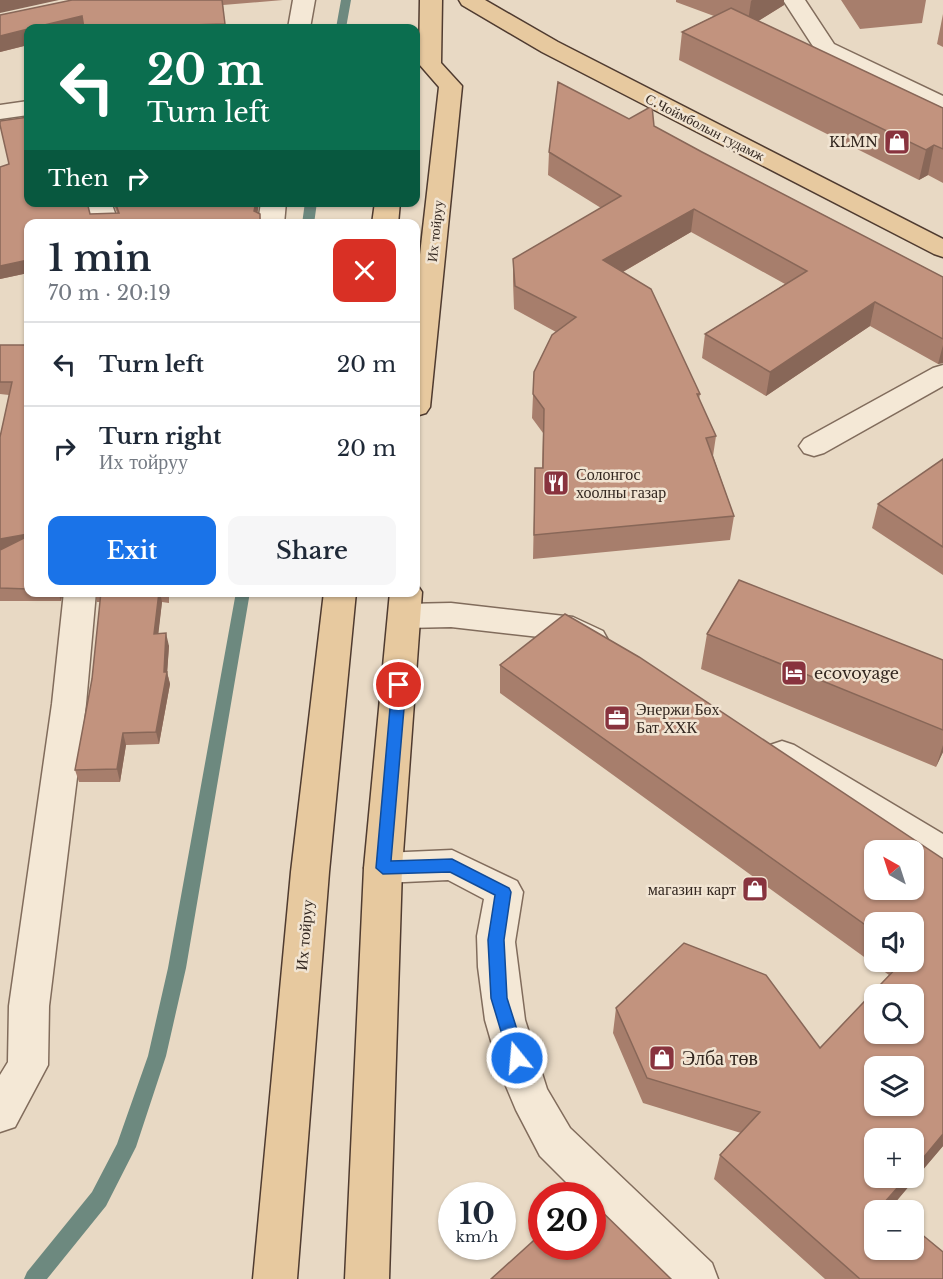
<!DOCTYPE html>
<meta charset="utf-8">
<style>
:root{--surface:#fff;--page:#f6f6f7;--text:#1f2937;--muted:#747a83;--line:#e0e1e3;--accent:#1a73e8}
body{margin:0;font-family:"Libre Baskerville",serif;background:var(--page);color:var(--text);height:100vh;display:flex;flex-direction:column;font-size:22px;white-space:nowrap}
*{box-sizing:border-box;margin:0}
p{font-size:20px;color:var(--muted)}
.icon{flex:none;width:33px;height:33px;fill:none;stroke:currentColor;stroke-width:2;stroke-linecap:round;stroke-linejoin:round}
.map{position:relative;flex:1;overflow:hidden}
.side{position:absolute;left:24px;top:219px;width:396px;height:378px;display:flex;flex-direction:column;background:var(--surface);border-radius:12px;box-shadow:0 2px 4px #0004}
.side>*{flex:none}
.banner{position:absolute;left:24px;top:24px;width:396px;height:183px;border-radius:12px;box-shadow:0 2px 4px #0004;background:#0b6e4f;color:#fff;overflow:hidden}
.needle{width:39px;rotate:321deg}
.fabs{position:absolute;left:864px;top:840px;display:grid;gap:12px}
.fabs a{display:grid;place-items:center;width:60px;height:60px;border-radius:12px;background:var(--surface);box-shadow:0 2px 4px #0004;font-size:30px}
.speed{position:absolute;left:438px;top:1182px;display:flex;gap:12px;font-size:30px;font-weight:700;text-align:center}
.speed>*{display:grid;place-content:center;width:78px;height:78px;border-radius:50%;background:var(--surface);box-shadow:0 2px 4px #0004;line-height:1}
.speed small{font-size:15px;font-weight:400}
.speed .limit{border:9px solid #d22;background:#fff;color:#111}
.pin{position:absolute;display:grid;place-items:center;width:51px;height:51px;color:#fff;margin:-26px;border:3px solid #fff;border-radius:50%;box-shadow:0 2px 6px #0007}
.me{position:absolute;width:66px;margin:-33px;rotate:343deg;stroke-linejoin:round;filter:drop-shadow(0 0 4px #0008)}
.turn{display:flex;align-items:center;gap:21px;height:126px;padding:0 24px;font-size:27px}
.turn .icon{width:78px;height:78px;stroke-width:2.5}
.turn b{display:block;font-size:42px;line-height:51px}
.then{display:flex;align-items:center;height:57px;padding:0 24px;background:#0003;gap:12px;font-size:22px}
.round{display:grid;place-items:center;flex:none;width:63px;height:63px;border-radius:12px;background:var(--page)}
.overview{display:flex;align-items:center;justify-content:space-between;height:102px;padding:0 24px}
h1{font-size:36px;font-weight:600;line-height:45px}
.cta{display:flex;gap:12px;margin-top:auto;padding:12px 24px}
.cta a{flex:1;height:69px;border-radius:12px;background:var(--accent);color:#fff;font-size:24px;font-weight:600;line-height:69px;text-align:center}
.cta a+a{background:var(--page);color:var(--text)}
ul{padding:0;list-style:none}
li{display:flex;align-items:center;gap:18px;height:84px;padding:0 24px;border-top:2px solid var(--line)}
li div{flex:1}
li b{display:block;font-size:22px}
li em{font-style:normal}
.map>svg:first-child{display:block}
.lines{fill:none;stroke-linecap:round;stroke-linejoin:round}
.stream{fill:#6d897f;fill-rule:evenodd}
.minor-casing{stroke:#816c5c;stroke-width:3}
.major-casing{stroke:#4f3b30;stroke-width:3}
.minor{fill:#f4e8d6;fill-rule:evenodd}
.major{fill:#e7c99f;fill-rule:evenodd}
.wall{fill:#a77e6c;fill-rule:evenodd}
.shaded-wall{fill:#886758}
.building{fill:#c2937e;stroke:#886758;stroke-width:1.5;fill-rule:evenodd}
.route{fill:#1a73e8;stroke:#114b97;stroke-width:1.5}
.labels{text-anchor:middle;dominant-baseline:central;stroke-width:5;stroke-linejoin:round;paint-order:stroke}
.far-street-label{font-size:14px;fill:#32261f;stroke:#f1e4d2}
.far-poi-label{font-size:14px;fill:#32261f;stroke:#f1e4d2;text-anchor:end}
.poi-label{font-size:16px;fill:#32261f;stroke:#f1e4d2;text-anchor:start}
.street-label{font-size:16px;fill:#32261f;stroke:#f1e4d2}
.near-poi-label{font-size:20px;fill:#32261f;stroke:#f1e4d2;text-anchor:start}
</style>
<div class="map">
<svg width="943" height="1279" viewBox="0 0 943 1279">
<rect width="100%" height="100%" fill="#e8d9c4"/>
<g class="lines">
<path class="stream" d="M 341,0 L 351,0 L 346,28 L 336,28 Z
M 305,202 L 317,202 L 314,224 L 302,224 Z
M 236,592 L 250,592 L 186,968 L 166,1056 L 136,1147 L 106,1206 L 47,1279 L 24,1279 L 27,1272 L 92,1192 L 117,1144 L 148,1056 L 168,968 Z"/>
<defs>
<path id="minor" d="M 293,0 L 315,0 L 310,28 L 288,28 Z
M 783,0 L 805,0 L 834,44 L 943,96 L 943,112 L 818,54 Z
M 28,101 L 28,115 L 0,119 L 0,105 Z
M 86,202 L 111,202 L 119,224 L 94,224 Z
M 261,202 L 286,202 L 284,224 L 258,224 Z
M 943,365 L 943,386 L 824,453 L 814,456 L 804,453 L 799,446 L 804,439 L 933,368 Z
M 64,592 L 96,592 L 86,704 L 49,1006 L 48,1065 L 15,1127 L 0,1132 L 0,1075 L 8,1062 L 9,1006 L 52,704 Z
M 451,603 L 573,617 L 603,631 L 608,640 L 603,649 L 591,652 L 566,640 L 451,627 L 405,628 L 393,624 L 389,616 L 393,608 L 405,604 Z
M 782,741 L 794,745 L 943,834 L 943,867 L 930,863 L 770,765 L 764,755 L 770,745 Z
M 452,850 L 517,881 L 523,892 L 515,942 L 525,1020 L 547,1089 L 570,1128 L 712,1263 L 718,1279 L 664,1279 L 592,1208 L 592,1196 L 580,1196 L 540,1156 L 516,1110 L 500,1072 L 485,1020 L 478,967 L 477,936 L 484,899 L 448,880 L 383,883 L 370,879 L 364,868 L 370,857 L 383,853 Z"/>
<path id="major" d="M 420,0 L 442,0 L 441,63 L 462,86 L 430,407 L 426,413 L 416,416 L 416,290 L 439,87 L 419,64 Z
M 459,0 L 485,0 L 558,42 L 943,239 L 943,257 L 934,254 L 542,52 L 462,5 Z
M 375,202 L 400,202 L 398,224 L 372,224 Z
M 416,583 L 422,592 L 402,868 L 389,1279 L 345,1279 L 364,868 L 390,592 L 416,592 Z
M 324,592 L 356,592 L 329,872 L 297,1279 L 253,1279 L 291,872 Z"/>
</defs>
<use href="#minor" class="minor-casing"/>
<use href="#major" class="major-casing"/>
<use href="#minor" class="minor"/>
<use href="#major" class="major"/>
</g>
<path class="wall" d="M 72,0 L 283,0 L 223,5 L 225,28 L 28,28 L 28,45 L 0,52 L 0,15 Z
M 676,0 L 784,0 L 784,5 L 758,21 L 943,108 L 943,183 L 928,175 L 919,180 L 679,60 L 682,32 L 714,16 L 676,2 Z
M 841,0 L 926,0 L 922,23 L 860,29 Z
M 943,14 L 943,47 L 937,44 Z
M 629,119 L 654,126 L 702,152 L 943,277 L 943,363 L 938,364 L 870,326 L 766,396 L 702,358 L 705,334 L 785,284 L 691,232 L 623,272 L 700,394 L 699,399 L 716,436 L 713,456 L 734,516 L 730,540 L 533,559 L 535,468 L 542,468 L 543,433 L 532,418 L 534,372 L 556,332 L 514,309 L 513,282 L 513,259 L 601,208 L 548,175 L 549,152 Z
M 0,167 L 90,214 L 117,213 L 113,202 L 259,202 L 257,213 L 260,214 L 261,224 L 28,224 L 28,273 L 0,279 Z
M 0,345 L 28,345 L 28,592 L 63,592 L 61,601 L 0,601 L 0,437 L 9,395 L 0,394 Z
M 943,459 L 943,575 L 872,528 L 878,504 Z
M 95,592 L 169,592 L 169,603 L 162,602 L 158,633 L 169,646 L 167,672 L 170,684 L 159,744 L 126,745 L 120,782 L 79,782 L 75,770 L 92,679 L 101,602 L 97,602 Z
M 707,634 L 943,660 L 943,752 L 936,767 L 701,669 Z
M 500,665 L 943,859 L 943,1146 L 890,1208 L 943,1279 L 825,1279 L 714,1179 L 720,1155 L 741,1133 L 643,1103 L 613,1033 L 616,1008 L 820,1048 L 889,975 L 500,693 ZM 874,922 L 914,962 L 874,962 Z"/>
<path class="shaded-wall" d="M 0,0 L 59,0 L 0,13 Z
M 752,0 L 784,0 L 784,5 L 747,28 L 751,1 Z
M 82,16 L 84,28 L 32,28 Z
M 28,29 L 28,45 L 0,52 L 0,36 Z
M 934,145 L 928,175 L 919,180 L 926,150 Z
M 256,202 L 259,202 L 256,224 L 254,211 Z
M 694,209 L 691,232 L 602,284 L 603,260 Z
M 28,260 L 28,273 L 0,279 L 0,266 Z
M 875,302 L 870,326 L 766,396 L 770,372 Z
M 943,345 L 943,363 L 938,364 Z
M 28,534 L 28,563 L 0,553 L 0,539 Z
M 58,592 L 63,592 L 61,601 Z
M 159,592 L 160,592 L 162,602 L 157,646 L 154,634 Z
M 166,633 L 169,646 L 167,675 L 167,672 L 170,684 L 159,744 L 156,732 L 164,672 Z
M 123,733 L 126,745 L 120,782 L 117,769 Z
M 943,745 L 943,752 L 936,767 Z
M 943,1134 L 943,1146 L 889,1210 L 884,1203 L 906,1178 L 914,1178 L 914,1169 Z"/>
<path class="building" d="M 72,0 L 222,0 L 225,24 L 84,28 L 82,16 L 32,28 L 28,28 L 28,29 L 0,36 L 0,15 Z
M 731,8 L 943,108 L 943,149 L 934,145 L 926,150 L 682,32 Z
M 558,82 L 629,119 L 652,106 L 654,126 L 702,152 L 943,277 L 943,339 L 875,302 L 770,372 L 705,334 L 807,271 L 694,209 L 603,260 L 651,289 L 700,394 L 697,394 L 716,436 L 706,438 L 734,516 L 534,535 L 535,468 L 543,468 L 544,409 L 533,394 L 534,372 L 552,335 L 576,317 L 515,286 L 513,259 L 621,196 L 549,152 Z
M 28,117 L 28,202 L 87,202 L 90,214 L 119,213 L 115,202 L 256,202 L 254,211 L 260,214 L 260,224 L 28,224 L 28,260 L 0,266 L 0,167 L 9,164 L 0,125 L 0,121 Z
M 0,345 L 28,345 L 28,534 L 0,539 L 0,437 L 12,382 L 0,382 Z
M 943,459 L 943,547 L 878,504 Z
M 28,536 L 26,552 L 28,552 L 28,589 L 0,588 L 0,550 Z
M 739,580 L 943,660 L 943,730 L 707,634 Z
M 101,592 L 159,592 L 154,634 L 166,633 L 164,672 L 167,672 L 156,732 L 123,733 L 117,769 L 75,770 L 92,679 Z
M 565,614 L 639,657 L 943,859 L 943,1134 L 914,1169 L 914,1138 L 874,1138 L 874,1178 L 906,1178 L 884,1203 L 893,1210 L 874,1210 L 874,1250 L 914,1250 L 914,1228 L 943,1252 L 943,1279 L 860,1279 L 720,1155 L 760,1112 L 647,1078 L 616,1008 L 684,943 L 766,975 L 820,1048 L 902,962 L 914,962 L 914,922 L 874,922 L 874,931 L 500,665 ZM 874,850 L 914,850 L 914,890 L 874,890 ZM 874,994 L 914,994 L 914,1034 L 874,1034 ZM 874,1066 L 914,1066 L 914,1106 L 874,1106 Z
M 592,1202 L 671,1279 L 491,1279 L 542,1233 L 542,1246 L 592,1246 Z"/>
<path class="route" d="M 399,679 L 406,685 L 391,861 L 452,859 L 509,888 L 511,892 L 504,940 L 507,998 L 526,1058 L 523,1064 L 517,1066 L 511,1064 L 509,1058 L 491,998 L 488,940 L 495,895 L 450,872 L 383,874 L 376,868 L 392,685 Z"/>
<defs>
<symbol id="shop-square" viewBox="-11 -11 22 22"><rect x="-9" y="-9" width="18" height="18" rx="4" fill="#88333e" stroke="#f1e4d2"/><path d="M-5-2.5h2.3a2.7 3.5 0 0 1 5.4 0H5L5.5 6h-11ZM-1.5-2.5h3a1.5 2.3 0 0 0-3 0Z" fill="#fff"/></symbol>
<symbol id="restaurant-square" viewBox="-11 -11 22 22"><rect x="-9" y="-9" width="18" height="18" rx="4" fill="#88333e" stroke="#f1e4d2"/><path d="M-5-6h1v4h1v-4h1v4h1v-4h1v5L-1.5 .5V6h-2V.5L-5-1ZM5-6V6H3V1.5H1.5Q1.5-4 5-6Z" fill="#fff"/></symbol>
<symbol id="hotel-square" viewBox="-11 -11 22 22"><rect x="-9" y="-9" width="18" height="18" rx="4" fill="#88333e" stroke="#f1e4d2"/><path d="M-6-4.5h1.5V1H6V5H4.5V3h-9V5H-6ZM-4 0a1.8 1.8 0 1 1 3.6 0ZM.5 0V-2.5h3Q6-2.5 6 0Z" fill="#fff"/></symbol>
<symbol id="office-square" viewBox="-11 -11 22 22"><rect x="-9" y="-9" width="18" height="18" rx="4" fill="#88333e" stroke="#f1e4d2"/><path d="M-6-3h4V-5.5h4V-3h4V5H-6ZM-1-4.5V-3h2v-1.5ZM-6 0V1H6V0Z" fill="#fff"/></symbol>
</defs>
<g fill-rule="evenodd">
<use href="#shop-square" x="882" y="127" width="30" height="30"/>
<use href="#restaurant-square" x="541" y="468" width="30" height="30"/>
<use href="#hotel-square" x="779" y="658" width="30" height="30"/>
<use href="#office-square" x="602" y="703" width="30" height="30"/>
<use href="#shop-square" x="740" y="874" width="30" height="30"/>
<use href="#shop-square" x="647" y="1043" width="30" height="30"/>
</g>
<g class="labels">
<g class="far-street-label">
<text transform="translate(705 127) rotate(27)">С.Чоймболын гудамж</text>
<text transform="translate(435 231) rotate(-84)">Их тойруу</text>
</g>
<g class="far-poi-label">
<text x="878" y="142">KLMN</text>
</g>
<g class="poi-label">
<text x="576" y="474">Солонгос<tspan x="576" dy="18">хоолны газар</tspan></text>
<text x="814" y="673">ecovoyage</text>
<text x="636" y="709">Энержи Бөх<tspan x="636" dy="18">Бат ХХК</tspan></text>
<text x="736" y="889" text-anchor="end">магазин карт</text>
</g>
<g class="street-label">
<text transform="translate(304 935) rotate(-85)">Их тойруу</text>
</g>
<g class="near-poi-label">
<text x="682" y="1058">Элба төв</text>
</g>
</g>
</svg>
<div class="fabs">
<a><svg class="needle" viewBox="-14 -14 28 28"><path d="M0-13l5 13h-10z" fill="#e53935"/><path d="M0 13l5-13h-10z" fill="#747a83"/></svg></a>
<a><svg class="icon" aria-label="sound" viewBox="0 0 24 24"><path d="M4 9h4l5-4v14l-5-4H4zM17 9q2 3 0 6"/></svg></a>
<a><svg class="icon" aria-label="search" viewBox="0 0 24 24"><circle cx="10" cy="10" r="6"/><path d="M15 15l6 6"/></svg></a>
<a><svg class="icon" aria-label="layers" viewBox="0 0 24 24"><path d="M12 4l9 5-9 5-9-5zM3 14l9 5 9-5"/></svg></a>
<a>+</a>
<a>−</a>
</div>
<div class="speed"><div>10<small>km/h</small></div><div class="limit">20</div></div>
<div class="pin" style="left:399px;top:685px;background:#d93025"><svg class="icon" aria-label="arrive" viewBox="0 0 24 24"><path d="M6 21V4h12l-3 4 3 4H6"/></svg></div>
<svg class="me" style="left:517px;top:1058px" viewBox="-20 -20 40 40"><circle r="17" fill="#1a73e8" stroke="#fff" stroke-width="3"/><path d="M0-11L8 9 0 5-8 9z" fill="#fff"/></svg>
<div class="banner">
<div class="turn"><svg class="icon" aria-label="left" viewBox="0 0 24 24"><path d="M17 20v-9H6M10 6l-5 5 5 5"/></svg><div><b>20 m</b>Turn left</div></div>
<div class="then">Then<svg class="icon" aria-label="right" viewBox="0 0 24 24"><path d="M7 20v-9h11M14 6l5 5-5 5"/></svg></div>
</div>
<section class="side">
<div class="overview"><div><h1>1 min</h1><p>70 m · 20:19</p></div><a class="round" style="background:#d93025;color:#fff"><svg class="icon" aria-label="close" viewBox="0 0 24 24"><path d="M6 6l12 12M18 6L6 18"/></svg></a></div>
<ul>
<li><svg class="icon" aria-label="left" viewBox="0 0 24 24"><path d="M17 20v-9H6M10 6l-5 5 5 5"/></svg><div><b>Turn left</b></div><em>20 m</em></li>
<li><svg class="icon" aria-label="right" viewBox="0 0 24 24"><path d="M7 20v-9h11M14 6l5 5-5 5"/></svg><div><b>Turn right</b><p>Их тойруу</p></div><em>20 m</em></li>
</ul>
<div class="cta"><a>Exit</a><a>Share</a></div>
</section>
</div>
